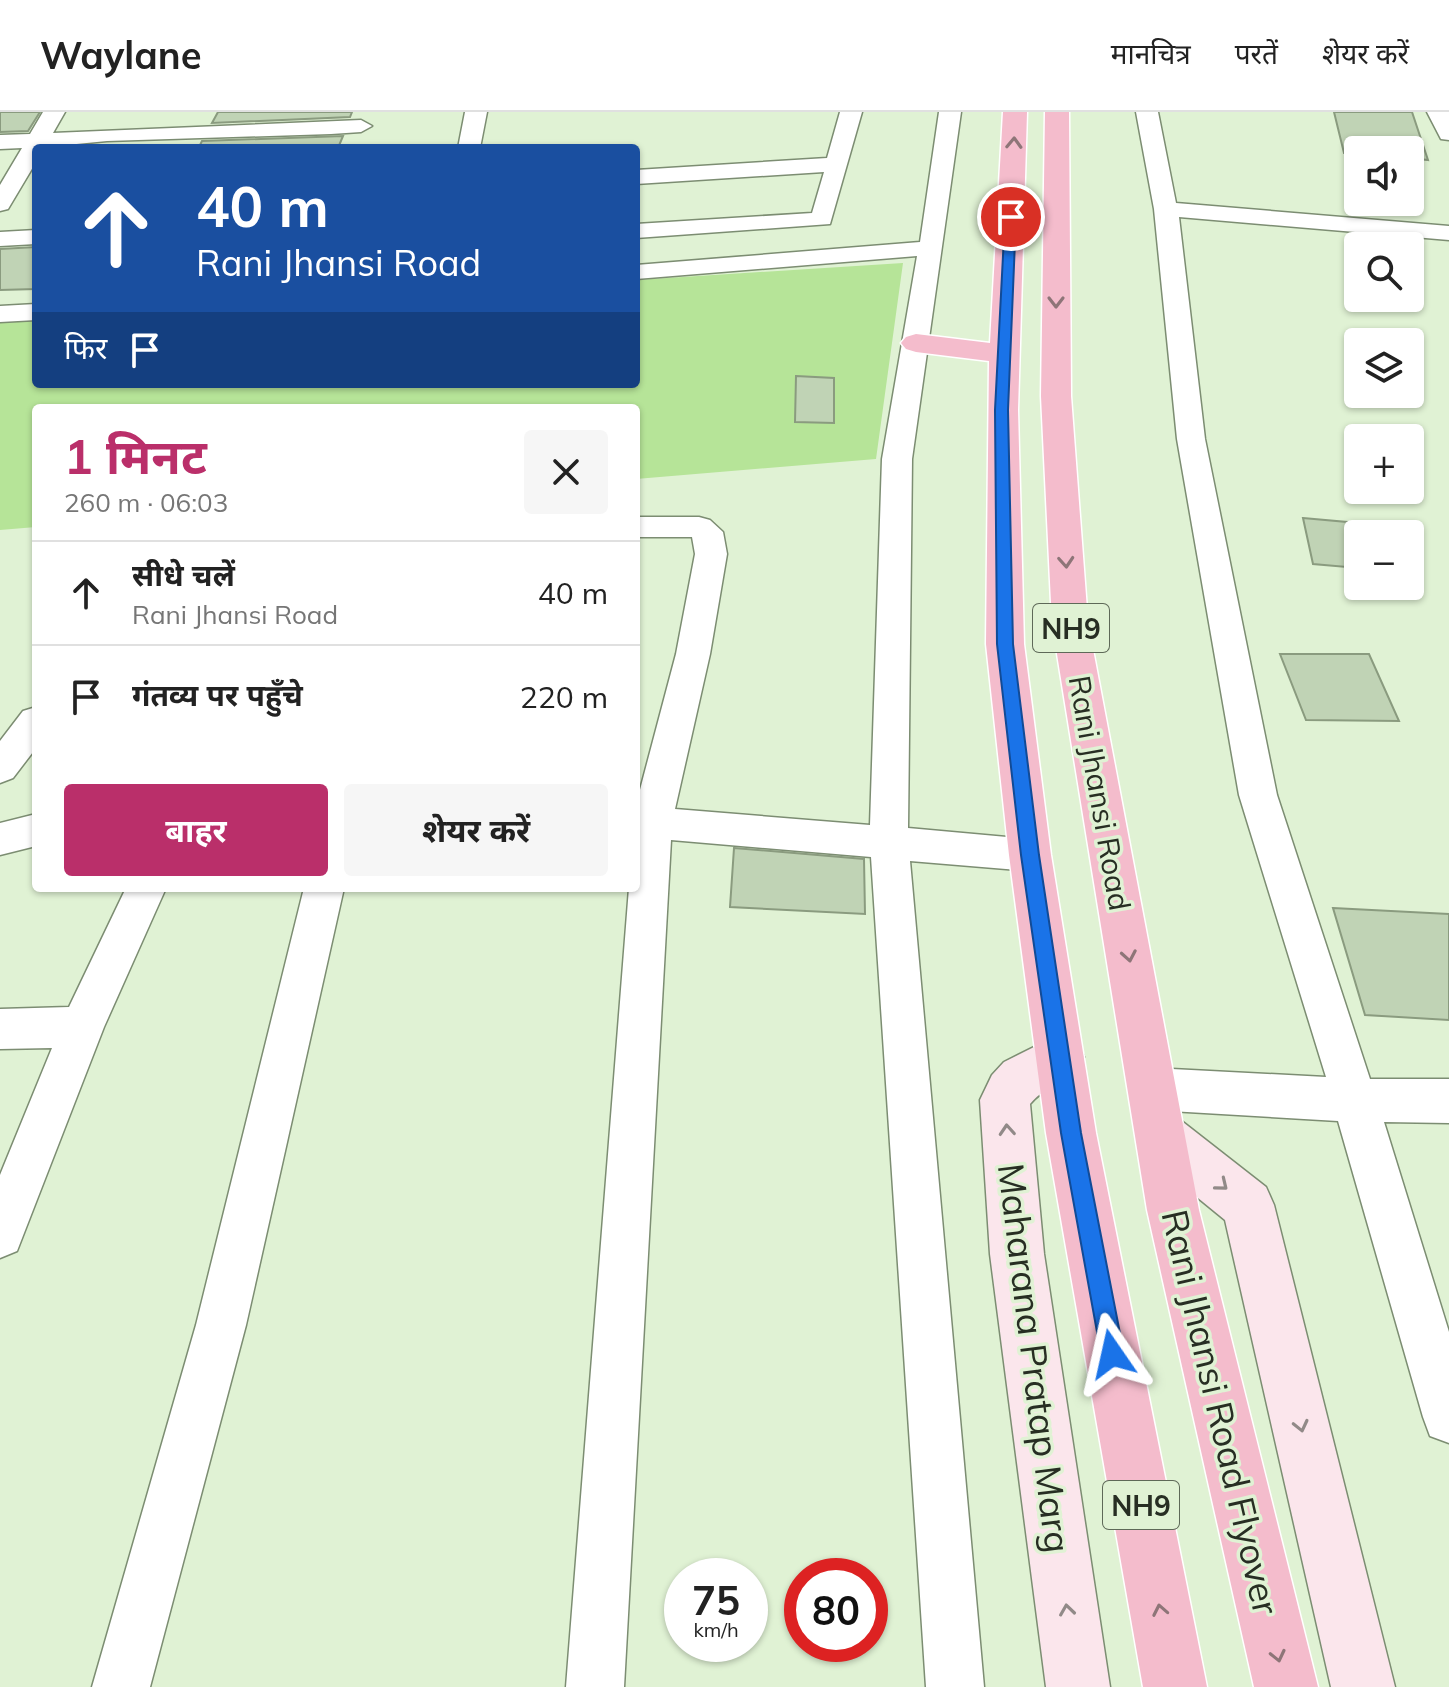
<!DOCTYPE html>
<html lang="hi">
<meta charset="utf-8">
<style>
:root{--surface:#fff;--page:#f6f6f6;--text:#222;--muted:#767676;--line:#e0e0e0;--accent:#ba2f6a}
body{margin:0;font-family:Mulish,"Noto Sans Devanagari",sans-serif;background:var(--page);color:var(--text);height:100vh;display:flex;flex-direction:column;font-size:30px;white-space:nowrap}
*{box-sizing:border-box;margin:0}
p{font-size:26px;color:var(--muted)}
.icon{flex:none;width:44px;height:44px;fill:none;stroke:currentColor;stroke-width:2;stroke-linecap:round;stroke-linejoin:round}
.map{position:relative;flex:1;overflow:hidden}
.details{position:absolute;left:32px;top:292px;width:608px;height:488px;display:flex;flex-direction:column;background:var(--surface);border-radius:8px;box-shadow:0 2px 6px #0004}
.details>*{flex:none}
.banner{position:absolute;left:32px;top:32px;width:608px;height:244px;border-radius:8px;box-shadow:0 2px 6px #0004;background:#1a4fa0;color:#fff;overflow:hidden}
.tools{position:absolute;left:1344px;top:24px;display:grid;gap:16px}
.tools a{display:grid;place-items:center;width:80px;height:80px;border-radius:8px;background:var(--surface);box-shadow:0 2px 6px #0004;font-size:40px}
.speed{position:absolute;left:664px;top:1446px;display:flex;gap:16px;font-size:40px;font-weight:700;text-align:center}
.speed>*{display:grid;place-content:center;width:104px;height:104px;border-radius:50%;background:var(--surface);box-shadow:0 2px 6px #0004;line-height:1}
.speed small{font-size:20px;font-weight:400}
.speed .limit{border:12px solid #d22;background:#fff;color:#111}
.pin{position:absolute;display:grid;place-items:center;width:68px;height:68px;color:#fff;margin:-34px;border:4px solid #fff;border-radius:50%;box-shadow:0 2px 8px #0007}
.me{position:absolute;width:88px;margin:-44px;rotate:349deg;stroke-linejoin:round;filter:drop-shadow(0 0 6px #0008)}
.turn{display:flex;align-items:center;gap:28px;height:168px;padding:0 32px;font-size:36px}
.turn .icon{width:104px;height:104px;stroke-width:2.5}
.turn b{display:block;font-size:56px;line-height:68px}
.then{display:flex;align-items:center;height:76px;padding:0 32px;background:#0003;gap:16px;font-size:30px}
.round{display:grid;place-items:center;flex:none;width:84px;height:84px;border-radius:8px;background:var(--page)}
.summary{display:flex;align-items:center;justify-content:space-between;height:136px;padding:0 32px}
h1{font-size:48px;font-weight:700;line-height:60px;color:var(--accent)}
.cta{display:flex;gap:16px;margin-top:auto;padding:16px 32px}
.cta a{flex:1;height:92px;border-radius:8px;background:var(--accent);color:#fff;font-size:32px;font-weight:700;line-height:92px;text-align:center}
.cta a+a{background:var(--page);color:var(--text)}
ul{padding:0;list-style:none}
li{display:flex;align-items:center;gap:24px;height:104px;padding:0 32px;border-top:2px solid var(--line)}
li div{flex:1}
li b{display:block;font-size:30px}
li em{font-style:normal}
header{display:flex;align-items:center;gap:48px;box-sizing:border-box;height:112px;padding:0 40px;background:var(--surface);border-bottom:2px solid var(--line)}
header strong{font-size:38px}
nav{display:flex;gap:44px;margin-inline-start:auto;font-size:28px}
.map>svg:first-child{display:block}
.green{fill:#b6e498}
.building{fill:#c0d3b5;stroke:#8a9b7f;stroke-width:2}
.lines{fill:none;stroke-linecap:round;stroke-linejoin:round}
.minor-casing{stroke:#7c8d72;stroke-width:3}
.secondary-casing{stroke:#7c8d72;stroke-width:3}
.trunk-casing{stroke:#fff;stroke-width:3}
.minor{fill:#fff;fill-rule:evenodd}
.secondary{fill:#fbe6ec;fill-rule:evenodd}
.trunk{fill:#f4bccc;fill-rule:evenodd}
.oneway{stroke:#8e7578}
.oneway2{stroke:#918a88}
.route{fill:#1a73e8;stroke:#114b97;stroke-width:2}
.labels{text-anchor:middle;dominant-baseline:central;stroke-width:7;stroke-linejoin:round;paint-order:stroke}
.shield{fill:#e0f2d4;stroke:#5e6958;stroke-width:2}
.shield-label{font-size:28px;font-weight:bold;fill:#272e23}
.street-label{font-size:30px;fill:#272e23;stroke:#e0f2d4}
.near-street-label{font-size:36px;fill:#272e23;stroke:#e0f2d4}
</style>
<header>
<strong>Waylane</strong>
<nav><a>मानचित्र</a><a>परतें</a><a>शेयर करें</a></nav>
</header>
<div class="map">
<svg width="1449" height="1575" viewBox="0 0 1449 1575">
<rect width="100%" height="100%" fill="#e0f2d4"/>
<path class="green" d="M 903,151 L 876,347 L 636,367 L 636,296 L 36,296 L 36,415 L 0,418 L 0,210 L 36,208 L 36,272 L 636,272 L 636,168 Z"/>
<path class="building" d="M 0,0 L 40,0 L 28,19 L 0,20 Z
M 218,0 L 352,0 L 350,5 L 212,11 Z
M 1334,0 L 1412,0 L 1428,48 L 1410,46 L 1410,38 L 1344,41 Z
M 343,24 L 338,36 L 199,35 L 202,29 Z
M 36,135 L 36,177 L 0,178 L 0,137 Z
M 796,264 L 834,266 L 834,311 L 795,310 Z
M 1303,406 L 1358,411 L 1358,456 L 1313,452 Z
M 1280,542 L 1369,542 L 1399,609 L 1306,608 Z
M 734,736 L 864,747 L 865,802 L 730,795 Z
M 1333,796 L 1449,802 L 1449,908 L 1365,903 Z"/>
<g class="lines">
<defs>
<path id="minor" d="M 43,0 L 65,0 L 53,21 L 361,8 L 372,14 L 361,20 L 331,22 L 107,29 L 36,36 L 36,50 L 8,97 L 0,99 L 0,73 L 22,36 L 0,37 L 0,23 L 30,22 Z
M 465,0 L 487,0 L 480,36 L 458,36 Z
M 840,0 L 862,0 L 830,112 L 636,126 L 636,112 L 812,101 L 824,60 L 636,72 L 636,58 L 827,46 Z
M 939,0 L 961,0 L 912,347 L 908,716 L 1030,727 L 1044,732 L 1049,743 L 1044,754 L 1030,759 L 910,749 L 984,1575 L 926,1575 L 871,745 L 671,728 L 624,1575 L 566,1575 L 629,776 L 636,776 L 636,693 L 676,542 L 695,442 L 692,425 L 636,425 L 636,405 L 699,405 L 710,408 L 723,420 L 727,442 L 710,542 L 675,697 L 870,713 L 882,347 L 917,144 L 636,167 L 636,153 L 920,130 Z
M 1136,0 L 1158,0 L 1176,91 L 1449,114 L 1449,128 L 1179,105 L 1205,327 L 1277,683 L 1370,967 L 1449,967 L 1449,1011 L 1384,1010 L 1449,1220 L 1449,1331 L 1430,1324 L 1423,1305 L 1338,1009 L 1153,998 L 1137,992 L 1131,977 L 1137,962 L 1153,956 L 1326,965 L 1239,683 L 1177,327 L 1154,97 Z
M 1427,0 L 1449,0 L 1449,28 L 1441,27 Z
M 36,118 L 36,132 L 0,134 L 0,120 Z
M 36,192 L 36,208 L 0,210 L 0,194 Z
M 36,595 L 36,636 L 13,666 L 0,671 L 0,629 L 23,599 Z
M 36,702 L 36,734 L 0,743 L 0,711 Z
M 126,776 L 166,776 L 104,915 L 17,1139 L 0,1146 L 0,1063 L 52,936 L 0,937 L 0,897 L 69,895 Z
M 304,776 L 344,776 L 246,1213 L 150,1575 L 92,1575 L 196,1213 Z"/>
<path id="secondary" d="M 1060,922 L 1077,929 L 1084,945 C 1073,971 1048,970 1030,992 L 1044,1142 L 1110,1575 L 1046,1575 L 990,1142 L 980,988 L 992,963 L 1004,950 Z
M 1161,999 L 1179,1007 L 1266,1075 L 1274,1093 L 1395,1575 L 1331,1575 L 1225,1108 L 1143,1041 L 1136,1024 L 1143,1007 Z"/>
<path id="trunk" d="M 1003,0 L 1027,0 L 1018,298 L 1024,532 L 1051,743 L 1096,1021 L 1207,1575 L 1143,1575 L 1046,1021 L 1009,743 L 986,532 L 989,249 L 916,240 L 906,237 L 901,231 L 906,225 L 916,222 L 990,231 Z
M 1045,0 L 1069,0 L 1071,284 L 1088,511 L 1199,1098 L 1318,1575 L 1254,1575 L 1147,1098 L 1052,511 L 1041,284 Z"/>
</defs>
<use href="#minor" class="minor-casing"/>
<use href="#secondary" class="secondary-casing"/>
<use href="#trunk" class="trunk-casing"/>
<use href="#minor" class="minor"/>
<use href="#secondary" class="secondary"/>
<use href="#trunk" class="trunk"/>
</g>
<defs><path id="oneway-chevron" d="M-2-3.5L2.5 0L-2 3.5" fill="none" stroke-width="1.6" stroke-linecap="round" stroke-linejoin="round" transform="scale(2)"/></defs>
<g class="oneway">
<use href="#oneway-chevron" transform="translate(1014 31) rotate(-88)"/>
<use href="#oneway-chevron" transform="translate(1056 190) rotate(90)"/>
<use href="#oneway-chevron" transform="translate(1066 450) rotate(86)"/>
<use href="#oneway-chevron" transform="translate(1129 844) rotate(80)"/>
<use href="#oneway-chevron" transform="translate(1160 1498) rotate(-101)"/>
<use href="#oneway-chevron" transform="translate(1278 1544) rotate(77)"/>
</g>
<g class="oneway2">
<use href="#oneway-chevron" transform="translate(1007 1018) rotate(-94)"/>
<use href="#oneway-chevron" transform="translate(1222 1073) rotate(39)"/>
<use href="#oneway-chevron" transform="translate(1301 1314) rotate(77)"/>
<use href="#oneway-chevron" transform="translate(1067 1498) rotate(-98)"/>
</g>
<path class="route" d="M 1011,102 L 1016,105 L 1008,298 L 1013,532 L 1039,743 L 1081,1021 L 1124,1242 L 1121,1250 L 1112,1253 L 1104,1250 L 1101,1242 L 1061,1021 L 1021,743 L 997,532 L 995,298 L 1005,105 Z"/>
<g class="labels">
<g class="shield">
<rect x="1033" y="492" width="76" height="48" rx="6"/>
<rect x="1103" y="1369" width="76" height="48" rx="6"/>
</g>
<g class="shield-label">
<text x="1071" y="516">NH9</text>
<text x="1141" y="1393">NH9</text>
</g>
<g class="street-label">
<text transform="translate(1100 681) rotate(80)">Rani Jhansi Road</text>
</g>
<g class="near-street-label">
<text transform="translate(1035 1246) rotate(83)">Maharana Pratap Marg</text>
<text transform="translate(1221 1300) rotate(77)">Rani Jhansi Road Flyover</text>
</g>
</g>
</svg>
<div class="tools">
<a><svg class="icon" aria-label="sound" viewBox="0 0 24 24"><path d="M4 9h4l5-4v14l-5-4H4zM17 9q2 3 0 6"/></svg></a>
<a><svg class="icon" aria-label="search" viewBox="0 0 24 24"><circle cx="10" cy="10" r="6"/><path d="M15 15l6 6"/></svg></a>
<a><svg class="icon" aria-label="layers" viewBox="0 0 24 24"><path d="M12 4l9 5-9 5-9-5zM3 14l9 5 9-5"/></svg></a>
<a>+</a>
<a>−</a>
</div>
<div class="speed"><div>75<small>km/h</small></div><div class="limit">80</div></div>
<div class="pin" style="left:1011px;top:105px;background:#d93025"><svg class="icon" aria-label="arrive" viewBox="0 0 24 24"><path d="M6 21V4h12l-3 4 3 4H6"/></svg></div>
<svg class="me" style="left:1112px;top:1242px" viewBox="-20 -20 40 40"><path d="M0-17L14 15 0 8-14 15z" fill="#1a73e8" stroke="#fff" stroke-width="4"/></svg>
<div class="banner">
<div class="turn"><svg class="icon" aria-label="ahead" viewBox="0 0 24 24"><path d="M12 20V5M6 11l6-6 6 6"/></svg><div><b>40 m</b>Rani Jhansi Road</div></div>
<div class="then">फिर<svg class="icon" aria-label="arrive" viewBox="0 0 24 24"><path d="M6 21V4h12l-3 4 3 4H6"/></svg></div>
</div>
<section class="details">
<div class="summary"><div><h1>1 मिनट</h1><p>260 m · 06:03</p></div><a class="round"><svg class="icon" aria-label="close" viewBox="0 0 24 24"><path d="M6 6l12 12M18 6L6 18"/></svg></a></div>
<ul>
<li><svg class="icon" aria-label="ahead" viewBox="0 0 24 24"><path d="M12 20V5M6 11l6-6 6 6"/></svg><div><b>सीधे चलें</b><p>Rani Jhansi Road</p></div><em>40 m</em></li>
<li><svg class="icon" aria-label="arrive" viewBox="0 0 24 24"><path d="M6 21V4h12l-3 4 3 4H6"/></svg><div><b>गंतव्य पर पहुँचे</b></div><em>220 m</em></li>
</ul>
<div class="cta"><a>बाहर</a><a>शेयर करें</a></div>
</section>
</div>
